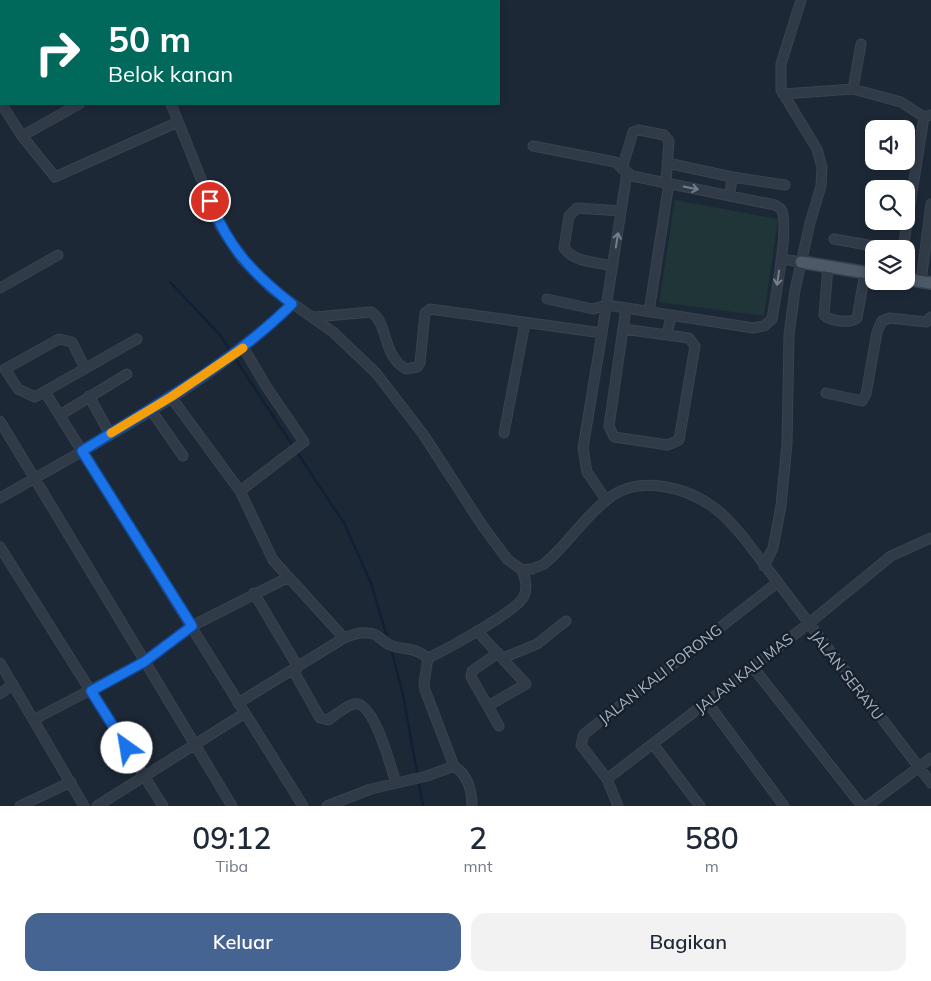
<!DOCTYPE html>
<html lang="id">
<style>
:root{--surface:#fff;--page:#f2f2f3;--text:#1f2937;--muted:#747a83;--accent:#466491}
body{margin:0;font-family:Mulish,sans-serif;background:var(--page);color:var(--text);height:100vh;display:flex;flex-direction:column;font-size:19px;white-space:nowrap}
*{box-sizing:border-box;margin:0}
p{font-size:16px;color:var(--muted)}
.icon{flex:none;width:28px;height:28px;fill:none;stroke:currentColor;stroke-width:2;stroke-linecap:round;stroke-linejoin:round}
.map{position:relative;height:806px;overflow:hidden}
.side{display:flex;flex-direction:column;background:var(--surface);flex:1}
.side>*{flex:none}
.banner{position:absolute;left:0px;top:0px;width:500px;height:105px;box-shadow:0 2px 8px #0003;background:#00695c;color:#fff;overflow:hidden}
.controls{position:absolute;left:865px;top:120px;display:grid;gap:10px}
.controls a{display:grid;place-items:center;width:50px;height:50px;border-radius:10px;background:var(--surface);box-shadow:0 2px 8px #0003;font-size:25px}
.pin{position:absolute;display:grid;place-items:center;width:42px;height:42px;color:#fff;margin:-21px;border:2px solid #fff;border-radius:50%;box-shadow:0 1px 5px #0007}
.me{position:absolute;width:55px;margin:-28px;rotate:328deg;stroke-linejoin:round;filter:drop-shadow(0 0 4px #0008)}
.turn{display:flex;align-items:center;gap:18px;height:105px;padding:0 25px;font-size:22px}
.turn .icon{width:65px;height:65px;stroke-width:2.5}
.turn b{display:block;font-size:35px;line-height:42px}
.eta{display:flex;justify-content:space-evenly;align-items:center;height:85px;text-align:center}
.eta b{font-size:30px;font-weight:600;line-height:35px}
.cta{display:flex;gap:10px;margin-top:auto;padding:10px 25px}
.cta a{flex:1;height:58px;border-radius:15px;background:var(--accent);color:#fff;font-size:20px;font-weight:600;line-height:58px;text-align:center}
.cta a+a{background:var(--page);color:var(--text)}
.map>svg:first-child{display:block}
.green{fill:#1f3537}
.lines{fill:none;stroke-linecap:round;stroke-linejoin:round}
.stream{stroke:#112034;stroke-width:2.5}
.minor-casing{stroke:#3a4350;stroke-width:11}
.major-casing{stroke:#3a4350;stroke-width:14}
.minor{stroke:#313a47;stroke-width:9}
.major{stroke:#4e5967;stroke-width:11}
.oneway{stroke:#747e8c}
.route-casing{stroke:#114b97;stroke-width:12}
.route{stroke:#1a73e8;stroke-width:9}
.slow{stroke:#f59e0b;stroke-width:9}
.labels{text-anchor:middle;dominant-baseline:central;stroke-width:5;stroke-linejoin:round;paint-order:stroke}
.street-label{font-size:15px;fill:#aab5c4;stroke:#171f2b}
</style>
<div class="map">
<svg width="931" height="806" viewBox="0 0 931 806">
<rect width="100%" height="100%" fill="#1d2836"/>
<path class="green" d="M 675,200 L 778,219 L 764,316 L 659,302 Z"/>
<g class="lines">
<path class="stream" d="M 170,282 L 220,335 L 231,352
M 234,357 L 344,523 L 371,583 L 388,640
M 391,648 L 403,695 L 423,806"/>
<defs>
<path id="minor" d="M 12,0 L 12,1
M 128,0 L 129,1
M 20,1 L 22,0
M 0,11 L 1,10
M 0,83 L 1,82
M 853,89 L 861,44
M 783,94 L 853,89 L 901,102 L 924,117 L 931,115
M 0,102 L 22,136 L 55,177 L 178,122
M 171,104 L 220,226 L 242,259 L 272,289 L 333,332 L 376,373 L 423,434 L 482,525 L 507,559 L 522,570 L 532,569 L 544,564 C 567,545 584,517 608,499 C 639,474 688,487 717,510 C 728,518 735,528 744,538 L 931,783
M 22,136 L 79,104
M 533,146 L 615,162 L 632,176 L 775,205 C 776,206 781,208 781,209 C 790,222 775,301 772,319 L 764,326 L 753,328 L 607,305 L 593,309 L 547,299
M 667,163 L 732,177
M 622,169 L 633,132 L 639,130 L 664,135 L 669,141 L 666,182
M 730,195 L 732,177 L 785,185
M 834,239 L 890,249
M 903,249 L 924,117
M 781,259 L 801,262
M 613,266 C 596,262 575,263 564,248 L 569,216 L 577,208 L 621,211
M 828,267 L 824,315 C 830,321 850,324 857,318 L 865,273
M 921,282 L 931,204
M 0,288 L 58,255
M 626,308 L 609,426 L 614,437 L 668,445 L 679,440 L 695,346 L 689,338 L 667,335
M 649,312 L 669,183
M 315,317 L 371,312 C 389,323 381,354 406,369 L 417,367 L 420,363 L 425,313 L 430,309 L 602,333 L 627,173
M 623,329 L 667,335 L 671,316
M 602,333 L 583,448 L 587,472 L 606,500
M 85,368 L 72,342 L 59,339 L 5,369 L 18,389 L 35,397 L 137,339
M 45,392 L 303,806
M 826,393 L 862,401 L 866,394 L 877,332 L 882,321 L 890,318 L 926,322 L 931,317
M 89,396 L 110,434
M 171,397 L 240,491 L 273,560 L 344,638
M 151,410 L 183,456
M 60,415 L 127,374
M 0,421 L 232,806
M 504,433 L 525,323
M 240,491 L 304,442 L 266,386 L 243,347
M 0,498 C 100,440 209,386 292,304
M 0,547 L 163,806
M 764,566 L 773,548 L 781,506 L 787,444 L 789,335 L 795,290 L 810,223 L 821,186 L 822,167 L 817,149 L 781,90 L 781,64 L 801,0
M 254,593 L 298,667
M 477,631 L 526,684 L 488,706
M 498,653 L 472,671 L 471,677 L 499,726
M 503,658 L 537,644 L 566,621
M 0,663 L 84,806
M 752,666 L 862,806
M 293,670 L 320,718 L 328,720 C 335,715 346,706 354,704 C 374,700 391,768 396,783
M 0,694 L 13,684
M 707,702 L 784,806
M 238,703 L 344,638 C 352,635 359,632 367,633 C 377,633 380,639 388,644 C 403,652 410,644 428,658 C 445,650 518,611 524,596 C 528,587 525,578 522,570
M 35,719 L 144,662 L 192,626 L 289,577
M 653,744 L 700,806
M 454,766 C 468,775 472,790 472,806
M 607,779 L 581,745 L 584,734 L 778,582
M 20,806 L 71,782
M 97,806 L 245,713
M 327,806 L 371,789 L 427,776 L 454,766 L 425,690 L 424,683 L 428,658
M 618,806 L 607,779 L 808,624 L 891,556 L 931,538
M 867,806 L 931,758"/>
<path id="major" d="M 801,262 L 874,274
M 906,279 L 931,283"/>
</defs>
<use href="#minor" class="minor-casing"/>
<use href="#major" class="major-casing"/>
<use href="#minor" class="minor"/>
<use href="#major" class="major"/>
</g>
<defs><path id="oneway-shaft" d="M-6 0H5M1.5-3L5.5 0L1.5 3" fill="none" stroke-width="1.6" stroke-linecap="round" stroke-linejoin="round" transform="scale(1.25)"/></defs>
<g class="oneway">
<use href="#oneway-shaft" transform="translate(691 188) rotate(12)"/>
<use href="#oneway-shaft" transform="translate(617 240) rotate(-81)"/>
<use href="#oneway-shaft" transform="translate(778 278) rotate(99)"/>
</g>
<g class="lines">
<defs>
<path id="route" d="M 127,748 L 91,691 L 144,662 L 192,626 L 82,451 C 155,406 231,364 292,304 C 253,274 228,247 210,201"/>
</defs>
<use href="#route" class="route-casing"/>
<use href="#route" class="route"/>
<path class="slow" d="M 111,433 L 171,397 L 243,348"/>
</g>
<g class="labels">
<g class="street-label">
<text transform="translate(744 673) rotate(-38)">JALAN KALI MAS</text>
<text transform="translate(660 674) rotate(-38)">JALAN KALI PORONG</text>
<text transform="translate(847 675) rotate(52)">JALAN SERAYU</text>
</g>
</g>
</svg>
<div class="controls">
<a><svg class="icon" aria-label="sound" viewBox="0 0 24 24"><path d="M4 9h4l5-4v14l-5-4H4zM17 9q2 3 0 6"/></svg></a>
<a><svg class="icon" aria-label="search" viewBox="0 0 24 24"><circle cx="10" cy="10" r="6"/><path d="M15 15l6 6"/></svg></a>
<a><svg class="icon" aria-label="layers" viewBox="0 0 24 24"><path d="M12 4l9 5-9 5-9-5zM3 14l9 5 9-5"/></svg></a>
</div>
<div class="pin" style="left:210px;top:201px;background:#d93025"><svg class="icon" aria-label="arrive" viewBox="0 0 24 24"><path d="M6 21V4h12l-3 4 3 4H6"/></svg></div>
<svg class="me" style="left:127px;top:748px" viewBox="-20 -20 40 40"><circle r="19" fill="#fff"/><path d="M0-13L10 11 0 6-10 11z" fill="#1a73e8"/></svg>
<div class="banner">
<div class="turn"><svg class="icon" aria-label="right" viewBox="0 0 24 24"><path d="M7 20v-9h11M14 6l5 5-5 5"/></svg><div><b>50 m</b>Belok kanan</div></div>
</div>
</div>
<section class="side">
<div class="eta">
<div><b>09:12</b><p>Tiba</p></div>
<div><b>2</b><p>mnt</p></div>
<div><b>580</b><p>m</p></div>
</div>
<div class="cta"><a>Keluar</a><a>Bagikan</a></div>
</section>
